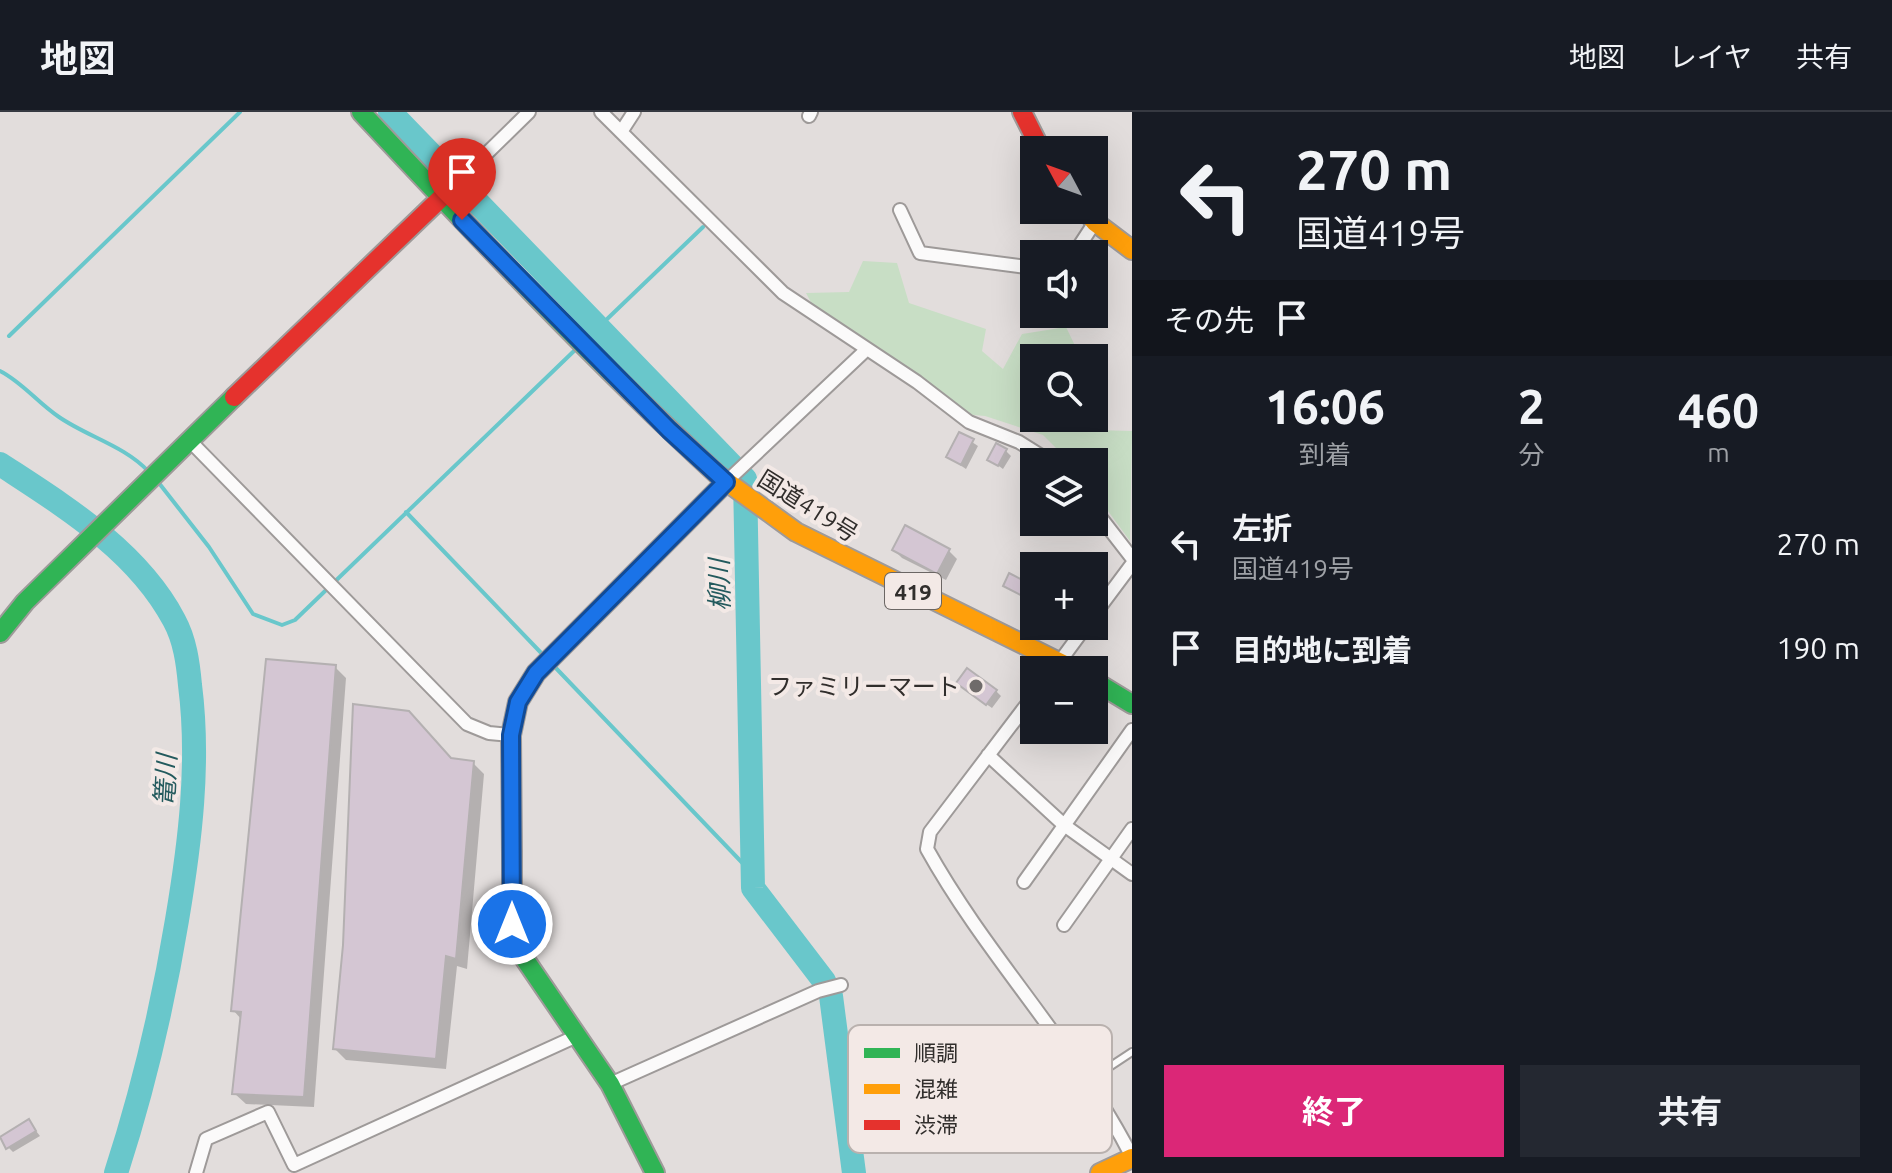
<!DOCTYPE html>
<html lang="ja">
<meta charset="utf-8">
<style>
:root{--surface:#171b24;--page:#242831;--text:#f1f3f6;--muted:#9ea1a6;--line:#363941;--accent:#db2777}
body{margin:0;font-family:Ubuntu,"Noto Sans JP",sans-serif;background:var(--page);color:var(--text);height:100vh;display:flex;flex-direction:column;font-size:30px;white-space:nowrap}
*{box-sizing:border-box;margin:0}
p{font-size:26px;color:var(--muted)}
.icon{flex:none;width:44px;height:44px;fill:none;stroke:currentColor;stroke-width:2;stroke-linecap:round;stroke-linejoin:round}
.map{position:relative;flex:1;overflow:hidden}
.details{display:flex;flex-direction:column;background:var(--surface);width:760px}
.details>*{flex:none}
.banner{background:#171b24;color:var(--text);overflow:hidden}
.needle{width:52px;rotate:311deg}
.fabs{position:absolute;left:1020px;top:24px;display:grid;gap:16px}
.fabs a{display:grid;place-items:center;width:88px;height:88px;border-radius:0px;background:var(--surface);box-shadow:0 8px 32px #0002;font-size:40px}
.pin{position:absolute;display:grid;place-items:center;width:68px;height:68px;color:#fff;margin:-82px -34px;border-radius:50% 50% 50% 0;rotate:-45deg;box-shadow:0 0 8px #0007}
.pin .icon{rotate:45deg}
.me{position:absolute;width:88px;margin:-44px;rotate:0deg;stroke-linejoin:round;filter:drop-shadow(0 0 6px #0008)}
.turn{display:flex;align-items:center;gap:28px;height:168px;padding:0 32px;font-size:36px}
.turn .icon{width:104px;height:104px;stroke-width:2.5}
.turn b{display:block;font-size:56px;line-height:68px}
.then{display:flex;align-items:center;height:76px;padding:0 32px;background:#0003;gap:16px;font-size:30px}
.eta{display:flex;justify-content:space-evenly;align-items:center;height:136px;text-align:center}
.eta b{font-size:48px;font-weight:700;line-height:56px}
.cta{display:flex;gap:16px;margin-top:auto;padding:16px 32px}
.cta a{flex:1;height:92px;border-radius:0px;background:var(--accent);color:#fff;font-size:32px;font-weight:700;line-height:92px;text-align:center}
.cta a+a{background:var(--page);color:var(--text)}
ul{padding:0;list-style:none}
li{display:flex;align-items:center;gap:24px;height:104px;padding:0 32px}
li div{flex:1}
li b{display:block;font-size:30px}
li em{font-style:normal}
header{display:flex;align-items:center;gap:48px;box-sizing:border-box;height:112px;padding:0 40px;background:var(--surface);border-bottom:2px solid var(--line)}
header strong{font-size:38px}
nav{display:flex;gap:44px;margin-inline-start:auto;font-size:28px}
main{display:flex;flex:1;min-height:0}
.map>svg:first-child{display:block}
.green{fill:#c8dec5}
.shadow{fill:#0003}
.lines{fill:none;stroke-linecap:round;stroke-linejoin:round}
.stream{stroke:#69c7cb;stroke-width:4}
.river{stroke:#69c7cb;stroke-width:24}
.building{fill:#d4c6d3;stroke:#b4b0b1;stroke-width:2}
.lane-casing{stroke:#9e9a99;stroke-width:10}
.street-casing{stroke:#9e9a99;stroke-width:16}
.fast-casing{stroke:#9e9a99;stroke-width:22}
.slow-casing{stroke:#9e9a99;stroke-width:22}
.jam-casing{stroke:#9e9a99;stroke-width:22}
.lane{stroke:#fbfafa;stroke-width:6}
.street{stroke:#fbfafa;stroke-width:12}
.fast{stroke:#30b455;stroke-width:18}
.slow{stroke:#ff9f0a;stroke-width:18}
.jam{stroke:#e5322d;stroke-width:18}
.route-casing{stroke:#114b97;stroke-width:20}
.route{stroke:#1a73e8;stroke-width:14}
.poi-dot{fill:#6f6b6a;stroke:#f3e9e6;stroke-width:3}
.labels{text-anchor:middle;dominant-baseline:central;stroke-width:8;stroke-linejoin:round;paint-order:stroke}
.shield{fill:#f3e9e6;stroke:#6b6664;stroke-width:2}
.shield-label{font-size:22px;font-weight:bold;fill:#312e2c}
.street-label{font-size:24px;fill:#312e2c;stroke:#f3e9e6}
.poi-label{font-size:24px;fill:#312e2c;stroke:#f3e9e6;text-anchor:end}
.water-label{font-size:26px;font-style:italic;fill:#235a5d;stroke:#f3e9e6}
.key{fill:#f3e9e6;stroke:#b9b1ae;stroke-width:2}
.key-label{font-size:22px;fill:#312e2c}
</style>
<header>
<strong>地図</strong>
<nav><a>地図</a><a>レイヤ</a><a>共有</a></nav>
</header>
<main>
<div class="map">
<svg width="1132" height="1061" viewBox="0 0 1132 1061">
<rect width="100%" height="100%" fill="#e2dddc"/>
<path class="green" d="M 863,149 L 897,151 L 909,191 L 986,217 L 982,239 L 1003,257 L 1022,222 L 1066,215 L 1081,246 L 1034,246 L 1034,306 L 1093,306 L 1094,318 L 1132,319 L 1130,429 L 1094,380 L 1094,350 L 1070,350 L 1043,323 L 985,304 L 963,302 L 813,194 L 806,181 L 849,180 Z"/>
<path class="shadow" d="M 960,322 L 978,334 L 966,357 L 948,345 Z
M 1006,339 L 1011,344 L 1003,357 L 989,347 Z
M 906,416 L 949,439 L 957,447 L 946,468 L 902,446 L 894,438 Z
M 335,555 L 346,566 L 314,995 L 246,992 L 234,981 L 242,908 L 233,898 Z
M 963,576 L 996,579 L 1001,584 L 992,596 Z
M 451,648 L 473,651 L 484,662 L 467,857 L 457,854 L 446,957 L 346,948 L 335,937 Z
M 29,1010 L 40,1024 L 13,1040 L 8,1035 Z"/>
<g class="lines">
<path class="stream" d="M 604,210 L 703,115
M 9,224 L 240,0
M 0,259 C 22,270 38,291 59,305 C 88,325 125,334 149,360
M 155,366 L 209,435 L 253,502 L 282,513 L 295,508 L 574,239
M 406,400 L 546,546
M 552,552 L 752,761"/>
<path class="river" d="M 390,0 L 745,367 L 753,776 L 824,869 L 831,884 L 854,1061
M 0,352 C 64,394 137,438 174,508 C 185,528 188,551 190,573 C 200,651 190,731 177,808 C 163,893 143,978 116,1061"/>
</g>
<path class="building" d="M 959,320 L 974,327 L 961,353 L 946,345 Z
M 996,331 L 1007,337 L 998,354 L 987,348 Z
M 905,413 L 950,437 L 937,462 L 892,438 Z
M 1009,461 L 1034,474 L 1034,490 L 1003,474 Z
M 266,547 L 336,553 L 304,985 L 232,982 L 241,900 L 231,899 Z
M 967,556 L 997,578 L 986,593 L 956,571 Z
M 353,592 L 409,599 L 451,646 L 474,649 L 456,847 L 446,844 L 436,947 L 333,937 L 343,833 Z
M 29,1007 L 36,1019 L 6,1037 L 0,1025 Z"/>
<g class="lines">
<defs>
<path id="lane" d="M 1088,969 L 1132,940"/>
<path id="street" d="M 601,0 L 783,181 L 917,270 L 969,310 L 1019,330 L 1051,350
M 809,4 L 811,0
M 621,20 L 634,0
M 441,86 L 529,0
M 900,98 L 920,141 L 1034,156
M 1074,142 L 1095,110
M 190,329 L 467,612 L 489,621 L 511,623
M 726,370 L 867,237
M 1094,397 L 1132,446
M 1094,503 L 1132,452
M 1058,552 L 1086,514
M 1034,583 L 930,720 L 927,737 C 987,845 1076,935 1132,1045
M 988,643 L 1064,713 L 1132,762
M 1024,770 L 1132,618
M 1064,813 L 1132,717
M 610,972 L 818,879 L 841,873
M 196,1061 L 206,1027 L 268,1000 L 294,1053 L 579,923"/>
<path id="fast" d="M 361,0 C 477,124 594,249 719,364
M 0,521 L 25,490 L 234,285
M 1094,569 L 1132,592
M 512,741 L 512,812 L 524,846 L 610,972 L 655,1061"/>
<path id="slow" d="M 1085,98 L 1095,110 L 1132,138
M 719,364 L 796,420 L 1075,558
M 1100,1061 L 1132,1046"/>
<path id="jam" d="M 1022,0 L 1041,38
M 234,285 L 441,86
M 512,741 L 511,623 L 518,590 L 536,561 L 726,370"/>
</defs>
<use href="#lane" class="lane-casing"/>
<use href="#street" class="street-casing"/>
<use href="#fast" class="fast-casing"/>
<use href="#slow" class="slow-casing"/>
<use href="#jam" class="jam-casing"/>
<use href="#lane" class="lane"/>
<use href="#street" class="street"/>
<use href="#fast" class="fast"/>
<use href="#slow" class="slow"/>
<use href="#jam" class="jam"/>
</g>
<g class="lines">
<defs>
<path id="route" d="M 462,108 L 669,318 L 726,370 L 536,561 L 518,590 L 511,623 L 512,812"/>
</defs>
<use href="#route" class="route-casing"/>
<use href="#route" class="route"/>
</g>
<circle class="poi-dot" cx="976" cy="574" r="8"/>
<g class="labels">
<rect class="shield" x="885" y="461" width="56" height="36" rx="6"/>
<g class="shield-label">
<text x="913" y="479">419</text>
</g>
<g class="street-label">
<text transform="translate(808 394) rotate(32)">国道419号</text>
</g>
<g class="poi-label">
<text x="960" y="574">ファミリーマート</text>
</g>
<g class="water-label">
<text transform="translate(719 473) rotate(-91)">柳川</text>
<text transform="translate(165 668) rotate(-87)">篭川</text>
</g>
</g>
<rect x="848" y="913" width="264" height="128" rx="12" class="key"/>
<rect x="864" y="936" width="36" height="10" fill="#30b455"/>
<rect x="864" y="972" width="36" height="10" fill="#ff9f0a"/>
<rect x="864" y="1008" width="36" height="10" fill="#e5322d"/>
<g class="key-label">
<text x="914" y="949">順調</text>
<text x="914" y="985">混雑</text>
<text x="914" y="1021">渋滞</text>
</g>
</svg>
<div class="fabs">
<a><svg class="needle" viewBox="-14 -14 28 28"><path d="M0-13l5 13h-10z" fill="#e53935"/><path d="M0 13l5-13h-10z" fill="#9ea1a6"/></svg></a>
<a><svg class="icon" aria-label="sound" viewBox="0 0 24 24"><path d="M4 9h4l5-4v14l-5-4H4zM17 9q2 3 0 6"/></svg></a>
<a><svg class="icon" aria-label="search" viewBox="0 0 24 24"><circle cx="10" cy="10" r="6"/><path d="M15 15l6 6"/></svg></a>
<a><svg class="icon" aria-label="layers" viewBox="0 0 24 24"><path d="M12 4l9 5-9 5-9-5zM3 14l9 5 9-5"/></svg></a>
<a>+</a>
<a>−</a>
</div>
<div class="pin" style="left:462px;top:108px;background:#d93025"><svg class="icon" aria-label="arrive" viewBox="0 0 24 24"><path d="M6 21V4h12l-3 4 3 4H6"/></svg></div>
<svg class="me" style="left:512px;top:812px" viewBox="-20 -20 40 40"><circle r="17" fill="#1a73e8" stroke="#fff" stroke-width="3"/><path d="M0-11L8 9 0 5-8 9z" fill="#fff"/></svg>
</div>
<section class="details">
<div class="banner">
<div class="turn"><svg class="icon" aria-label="left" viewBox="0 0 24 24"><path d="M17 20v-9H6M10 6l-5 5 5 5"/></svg><div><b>270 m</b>国道419号</div></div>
<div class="then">その先<svg class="icon" aria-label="arrive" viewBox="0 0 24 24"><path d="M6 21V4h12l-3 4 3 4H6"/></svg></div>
</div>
<div class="eta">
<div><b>16:06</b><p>到着</p></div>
<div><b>2</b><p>分</p></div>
<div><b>460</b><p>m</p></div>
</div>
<ul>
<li><svg class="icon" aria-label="left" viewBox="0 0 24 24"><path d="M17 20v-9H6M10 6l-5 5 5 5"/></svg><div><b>左折</b><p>国道419号</p></div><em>270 m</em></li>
<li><svg class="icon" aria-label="arrive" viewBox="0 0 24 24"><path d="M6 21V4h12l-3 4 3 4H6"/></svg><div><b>目的地に到着</b></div><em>190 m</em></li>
</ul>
<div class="cta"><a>終了</a><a>共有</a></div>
</section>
</main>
